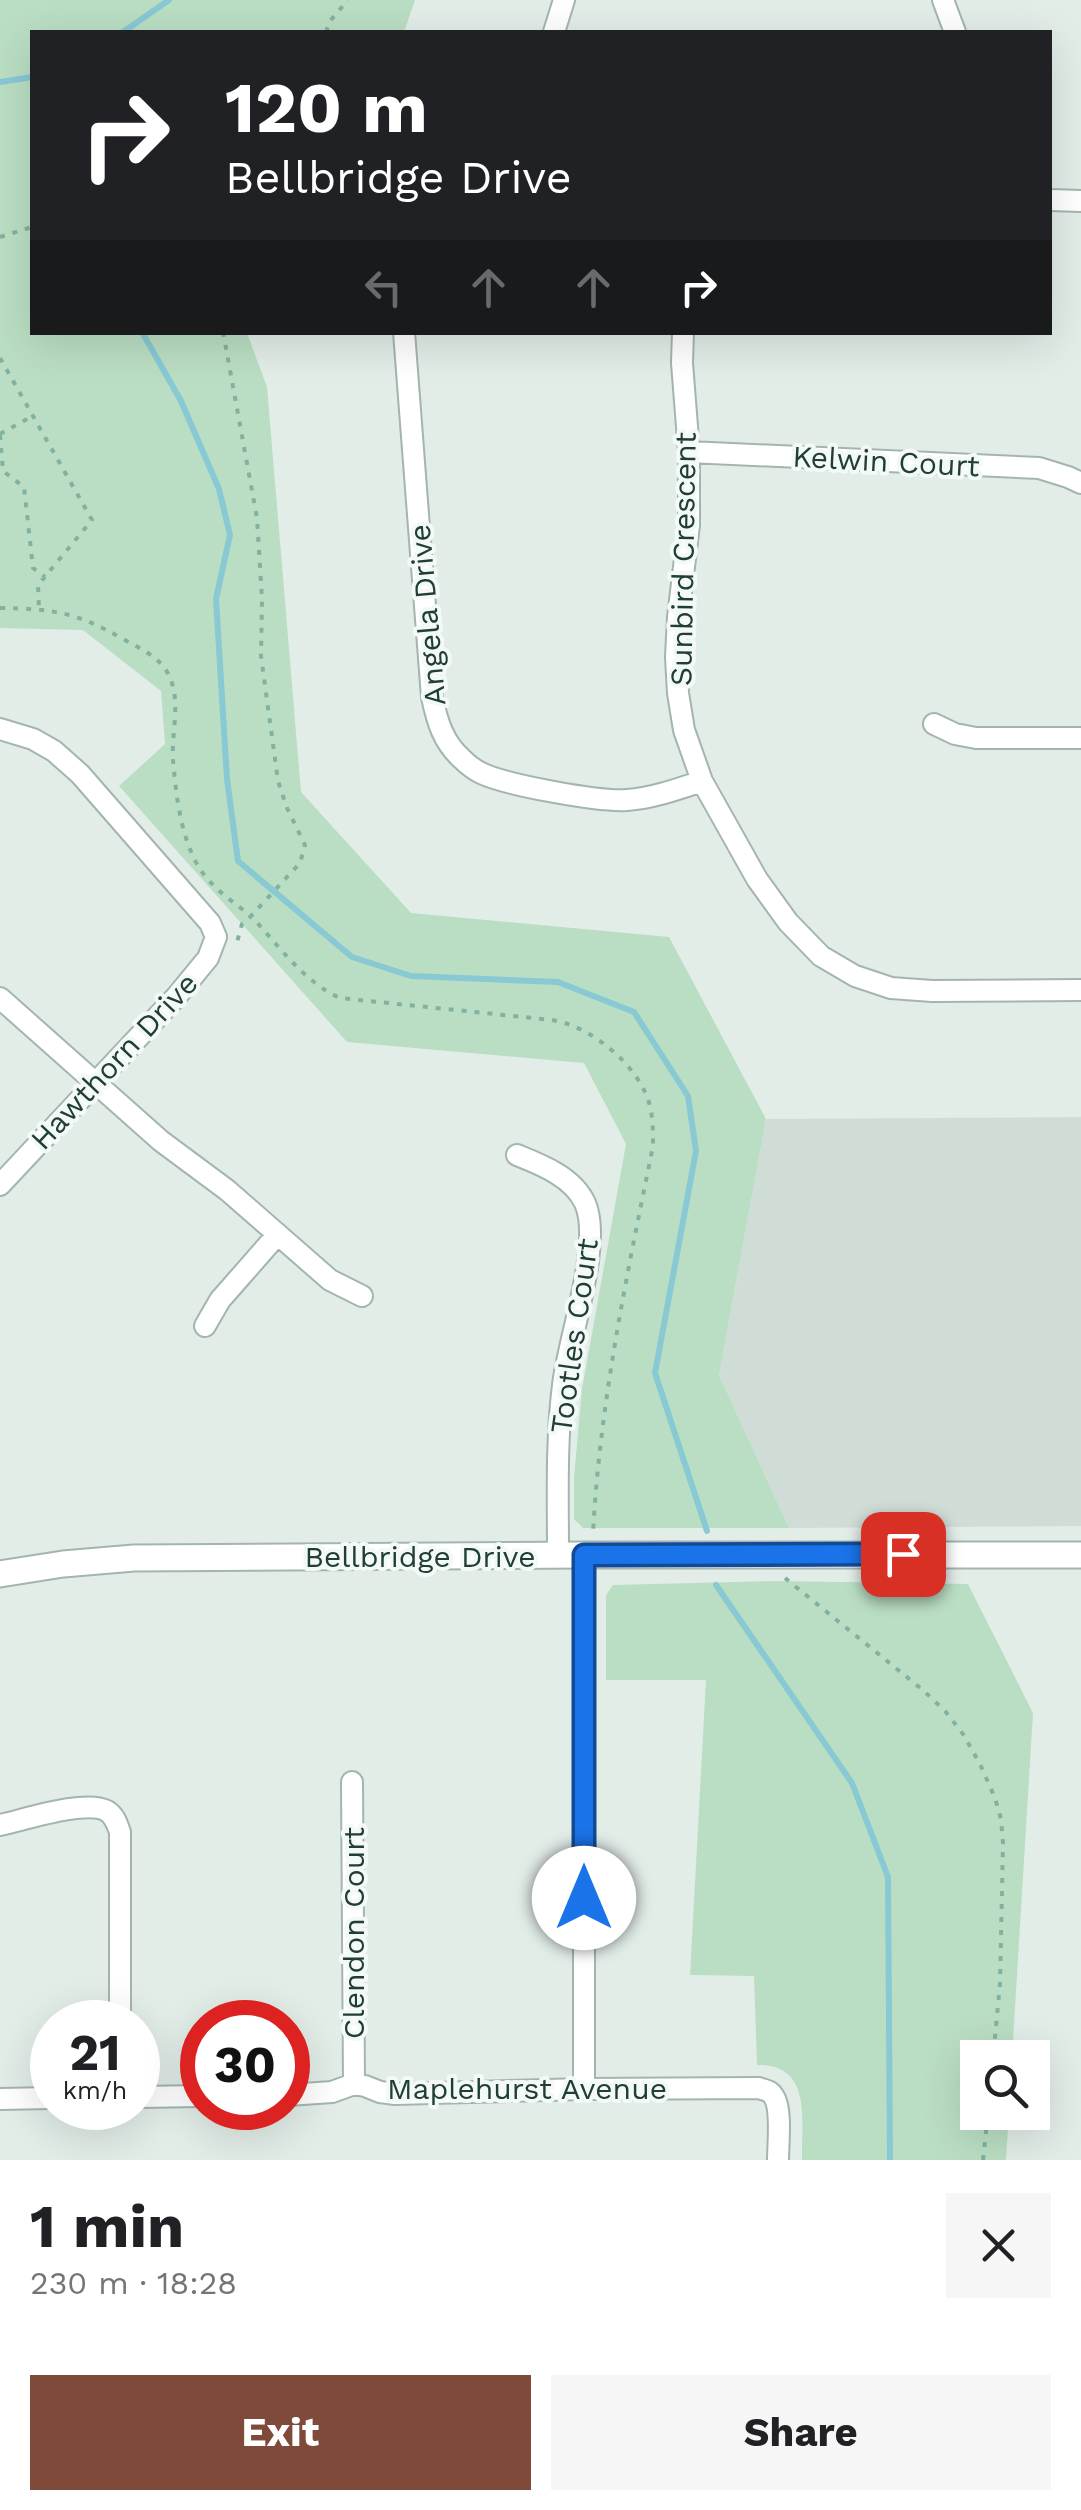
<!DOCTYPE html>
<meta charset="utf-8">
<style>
:root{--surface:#fff;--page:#f6f6f6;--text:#202124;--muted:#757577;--accent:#804a3b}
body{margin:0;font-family:"Work Sans",sans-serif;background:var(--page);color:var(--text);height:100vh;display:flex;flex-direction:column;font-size:38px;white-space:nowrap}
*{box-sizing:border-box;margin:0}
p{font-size:32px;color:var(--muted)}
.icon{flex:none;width:55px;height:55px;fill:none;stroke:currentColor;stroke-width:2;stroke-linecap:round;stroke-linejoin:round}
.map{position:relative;height:2160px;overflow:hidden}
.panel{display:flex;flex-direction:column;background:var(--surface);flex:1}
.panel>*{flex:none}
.hud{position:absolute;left:30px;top:30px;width:1022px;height:305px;border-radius:0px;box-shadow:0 10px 40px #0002;background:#202124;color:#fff;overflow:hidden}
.fabs{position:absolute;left:960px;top:2040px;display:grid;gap:20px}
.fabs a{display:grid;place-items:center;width:90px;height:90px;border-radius:0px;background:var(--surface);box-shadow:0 10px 40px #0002;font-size:50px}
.speed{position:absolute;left:30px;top:2000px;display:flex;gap:20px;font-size:50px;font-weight:700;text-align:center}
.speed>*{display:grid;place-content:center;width:130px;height:130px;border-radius:50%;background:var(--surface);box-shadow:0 10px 40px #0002;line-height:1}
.speed small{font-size:25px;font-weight:400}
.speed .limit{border:15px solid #d22;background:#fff;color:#111}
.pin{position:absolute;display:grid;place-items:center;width:85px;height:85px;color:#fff;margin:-42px;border-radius:20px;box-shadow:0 5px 15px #0006}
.me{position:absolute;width:110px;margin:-55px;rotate:0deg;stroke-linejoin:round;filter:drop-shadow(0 0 8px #0008)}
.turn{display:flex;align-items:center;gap:35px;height:210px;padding:0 30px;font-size:45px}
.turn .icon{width:130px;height:130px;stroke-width:2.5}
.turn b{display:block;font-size:70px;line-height:85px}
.lanes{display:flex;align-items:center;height:95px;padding:0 30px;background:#0003;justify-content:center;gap:50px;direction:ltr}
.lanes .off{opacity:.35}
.round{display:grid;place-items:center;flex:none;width:105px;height:105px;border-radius:0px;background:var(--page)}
.headline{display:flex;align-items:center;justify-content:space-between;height:170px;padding:0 30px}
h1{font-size:60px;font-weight:700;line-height:75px}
.action{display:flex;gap:20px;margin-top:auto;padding:20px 30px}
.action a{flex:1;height:115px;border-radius:0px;background:var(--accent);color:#fff;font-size:40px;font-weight:700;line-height:115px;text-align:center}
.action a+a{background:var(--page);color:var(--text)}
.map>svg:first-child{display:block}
.built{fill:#d0ddd7}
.green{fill:#badec3}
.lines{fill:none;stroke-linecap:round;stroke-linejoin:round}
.stream{stroke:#88c9d3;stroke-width:6}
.minor-casing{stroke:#a4b5af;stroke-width:24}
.tertiary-casing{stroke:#a4b5af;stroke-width:29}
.path{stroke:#81b1a1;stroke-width:4;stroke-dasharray:5 8;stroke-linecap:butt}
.minor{stroke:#fff;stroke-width:20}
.tertiary{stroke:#fff;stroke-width:25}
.route-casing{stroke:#114b97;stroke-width:25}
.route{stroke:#1a73e8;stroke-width:18}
.labels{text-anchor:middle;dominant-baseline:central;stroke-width:8;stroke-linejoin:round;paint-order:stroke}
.street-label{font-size:30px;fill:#213e36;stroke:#f3f9f6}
</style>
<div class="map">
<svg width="1081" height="2160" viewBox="0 0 1081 2160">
<rect width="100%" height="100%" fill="#e2ede8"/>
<path class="built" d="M 1081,1117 L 1081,1526 L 789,1528 L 719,1375 L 766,1119 Z"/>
<path class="green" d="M 0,0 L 415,0 L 404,32 L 32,32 L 32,332 L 247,333 L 267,387 L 301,792 L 411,913 L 669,937 L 766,1119 L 719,1375 L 789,1528 L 583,1528 L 574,1519 L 574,1477 L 582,1389 L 626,1144 L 584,1063 L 347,1042 L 119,786 L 165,744 L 161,691 L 83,630 L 0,628 Z
M 775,1581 L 968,1584 L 1033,1713 L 1012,2057 L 978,2058 L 978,2112 L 1009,2113 L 1006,2160 L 802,2160 C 801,2121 813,2064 757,2065 L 754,1976 L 690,1975 L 706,1680 L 606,1680 L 606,1595 L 613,1585 Z"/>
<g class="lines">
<path class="stream" d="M 123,32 L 169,0
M 0,82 L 32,77
M 142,332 L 181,401 L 219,489 L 230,535 L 216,599 L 227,779 L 238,861 L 352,957 L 411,976 L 558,982 L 634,1012 L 688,1096 L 696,1151 L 655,1373 L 707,1531
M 716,1585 L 852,1783 L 888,1877 L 890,2160"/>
<defs>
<path id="minor" d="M 943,0 L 955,32
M 554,32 L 564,0
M 1050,200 L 1081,201
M 404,332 L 432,697 C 437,721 443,742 462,759 C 467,764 475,770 481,773 C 506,785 599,802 627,800 C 653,798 678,789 702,781
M 683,332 L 682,363 L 689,452 L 689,525 L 678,617 L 676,657 L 678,693 L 684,730 L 702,781 L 757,879 L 788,922 L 821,956 L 855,976 L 891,988 L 932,991 L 1081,990
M 689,452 L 1039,468 L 1068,477 L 1081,483
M 934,724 L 955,734 L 976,738 L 1081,738
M 0,729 L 33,739 L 54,751 L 80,774 L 210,923 L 216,937 L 208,958 L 176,997 L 0,1185
M 0,998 L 161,1141 L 227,1190 L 330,1280 L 362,1296
M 517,1155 C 542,1165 573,1177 585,1203 C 603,1244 568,1339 563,1385 C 556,1441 558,1499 558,1555
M 205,1326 L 220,1300 L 277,1235
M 584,1555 L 584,2089
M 352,1782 L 354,2084
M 0,1825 C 24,1820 86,1799 107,1811 C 115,1816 117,1824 120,1832 L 120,2022
M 288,2095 L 332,2092 L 354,2084 L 365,2086 L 380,2092 L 395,2094 L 584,2089 L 759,2088 C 767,2091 770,2090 774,2097 C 782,2109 778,2145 778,2160
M 138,2097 L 202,2096
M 0,2099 L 52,2098"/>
<path id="tertiary" d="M 0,1574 L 63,1564 L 134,1558 L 584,1555 L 1081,1555"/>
</defs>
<use href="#minor" class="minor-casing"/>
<use href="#tertiary" class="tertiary-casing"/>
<path class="path" d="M 326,32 L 330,21 L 348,0
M 0,237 L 32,227
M 223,332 L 257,518 L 262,599 L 261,656 L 278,781 L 287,808 L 305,845 L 300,863 L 251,916 C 278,945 304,982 340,998 L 552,1020 C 591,1026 640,1066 650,1106 C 653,1119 653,1132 653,1146 C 627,1274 600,1402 593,1533
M 0,358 L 92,520 L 38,585 L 39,609
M 0,434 L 31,417
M 0,435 L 3,471 L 24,487 L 33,568 L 45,577
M 0,608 C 54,609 76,612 123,639 C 139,648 156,655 166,670 C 183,697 171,731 173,760 C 176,794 180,833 197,864 C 209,886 232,901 251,916 L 242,924 L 237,942
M 785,1578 L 924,1691 L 945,1711 L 963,1734 L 980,1764 L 995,1798 L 1001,1819 L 1003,1843 L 1000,1984 L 993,2058
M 983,2160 L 988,2112"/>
<use href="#minor" class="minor"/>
<use href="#tertiary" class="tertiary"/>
</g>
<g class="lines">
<defs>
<path id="route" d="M 584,1898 L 584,1555 L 903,1554"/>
</defs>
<use href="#route" class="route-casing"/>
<use href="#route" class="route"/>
</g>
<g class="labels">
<g class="street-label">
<text transform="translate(886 461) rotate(3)">Kelwin Court</text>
<text transform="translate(683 559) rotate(-89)">Sunbird Crescent</text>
<text transform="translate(427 615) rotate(-95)">Angela Drive</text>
<text transform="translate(114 1061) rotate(-47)">Hawthorn Drive</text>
<text transform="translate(574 1336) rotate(-82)">Tootles Court</text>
<text x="420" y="1556">Bellbridge Drive</text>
<text transform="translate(353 1933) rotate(-90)">Clendon Court</text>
<text x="527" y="2088">Maplehurst Avenue</text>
</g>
</g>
</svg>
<div class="fabs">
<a><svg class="icon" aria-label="search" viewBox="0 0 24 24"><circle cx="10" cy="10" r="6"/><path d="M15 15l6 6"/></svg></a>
</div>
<div class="speed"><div>21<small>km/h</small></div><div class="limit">30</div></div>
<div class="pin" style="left:903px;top:1554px;background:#d93025"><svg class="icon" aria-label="arrive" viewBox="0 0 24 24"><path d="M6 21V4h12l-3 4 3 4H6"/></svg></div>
<svg class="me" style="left:584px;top:1898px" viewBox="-20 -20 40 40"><circle r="19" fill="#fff"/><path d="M0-13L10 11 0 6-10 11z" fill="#1a73e8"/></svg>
<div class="hud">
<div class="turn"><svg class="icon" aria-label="right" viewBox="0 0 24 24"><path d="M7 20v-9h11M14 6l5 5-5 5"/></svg><div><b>120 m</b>Bellbridge Drive</div></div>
<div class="lanes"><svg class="icon off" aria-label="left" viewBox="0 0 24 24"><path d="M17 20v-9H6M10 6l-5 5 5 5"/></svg><svg class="icon off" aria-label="ahead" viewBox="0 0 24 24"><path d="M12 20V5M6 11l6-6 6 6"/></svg><svg class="icon off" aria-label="ahead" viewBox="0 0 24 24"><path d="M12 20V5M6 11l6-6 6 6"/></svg><svg class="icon" aria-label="right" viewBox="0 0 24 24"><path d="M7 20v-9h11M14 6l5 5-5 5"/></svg></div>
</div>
</div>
<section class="panel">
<div class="headline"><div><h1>1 min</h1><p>230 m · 18:28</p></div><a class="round"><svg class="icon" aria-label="close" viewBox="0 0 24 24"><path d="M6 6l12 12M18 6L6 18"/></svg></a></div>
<div class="action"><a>Exit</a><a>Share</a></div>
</section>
